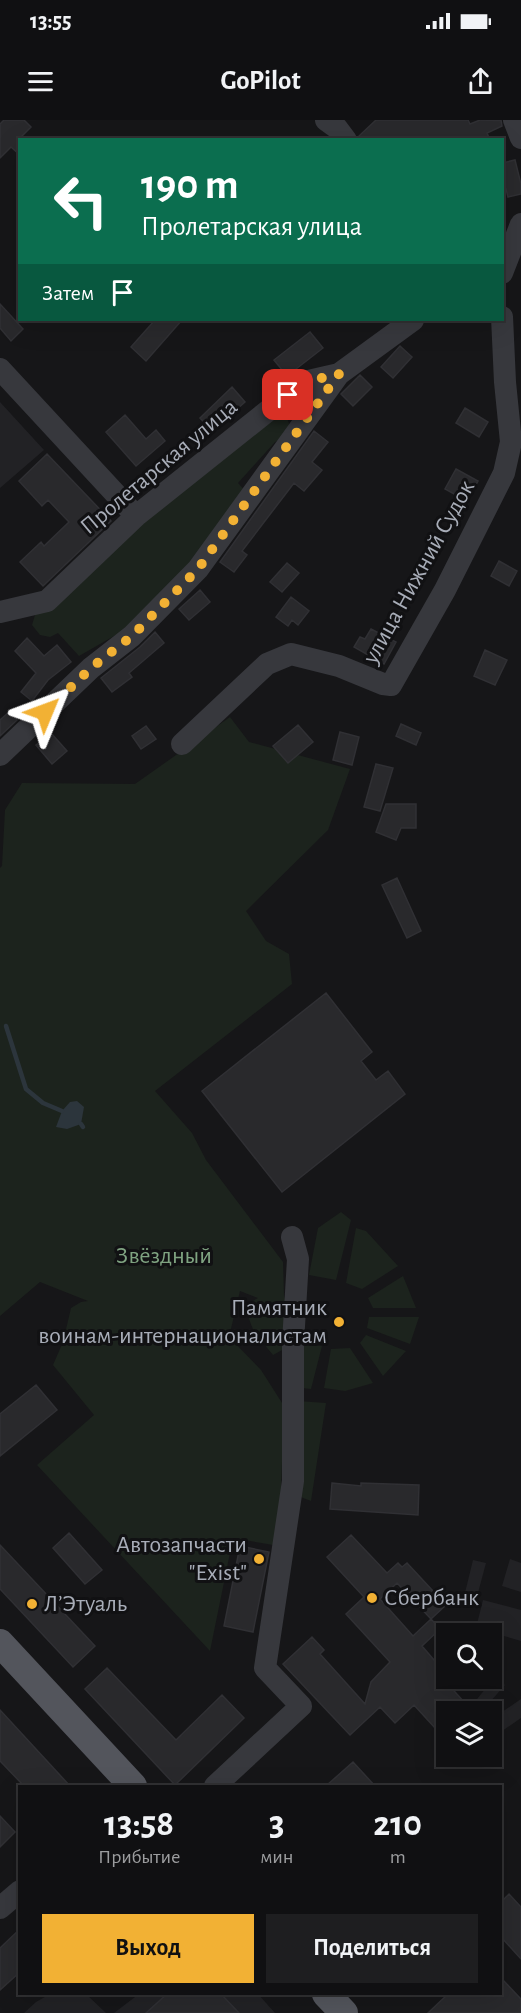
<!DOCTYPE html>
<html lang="ru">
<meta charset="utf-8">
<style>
:root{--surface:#101012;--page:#1e1e20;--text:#f1f3f6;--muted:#9c9d9f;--line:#303032;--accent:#f2b134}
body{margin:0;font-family:"Alegreya Sans",sans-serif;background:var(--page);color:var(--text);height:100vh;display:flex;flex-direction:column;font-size:22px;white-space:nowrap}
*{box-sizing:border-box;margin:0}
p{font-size:20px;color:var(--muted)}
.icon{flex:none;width:33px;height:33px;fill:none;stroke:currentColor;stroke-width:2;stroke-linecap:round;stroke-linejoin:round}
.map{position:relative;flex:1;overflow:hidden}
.sheet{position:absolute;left:18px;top:1665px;width:484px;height:210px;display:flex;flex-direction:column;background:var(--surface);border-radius:0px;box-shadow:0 6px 24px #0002,0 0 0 2px var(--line)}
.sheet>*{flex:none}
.banner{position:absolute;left:18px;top:18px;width:486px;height:183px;border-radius:0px;box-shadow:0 6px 24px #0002,0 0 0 2px var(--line);background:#0b6e4f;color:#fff;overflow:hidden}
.controls{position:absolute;left:436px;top:1503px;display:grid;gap:12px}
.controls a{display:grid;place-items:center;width:66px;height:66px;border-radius:0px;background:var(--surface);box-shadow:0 6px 24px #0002,0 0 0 2px var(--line);font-size:30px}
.pin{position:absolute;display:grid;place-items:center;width:51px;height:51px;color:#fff;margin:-26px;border-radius:12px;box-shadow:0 3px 9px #0006}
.me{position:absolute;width:66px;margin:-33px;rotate:46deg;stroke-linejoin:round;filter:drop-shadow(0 0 4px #0008)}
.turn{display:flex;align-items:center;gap:21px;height:126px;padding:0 24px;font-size:27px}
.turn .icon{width:78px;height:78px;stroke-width:2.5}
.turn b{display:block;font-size:42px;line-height:51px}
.then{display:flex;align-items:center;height:57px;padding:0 24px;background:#0003;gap:12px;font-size:22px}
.eta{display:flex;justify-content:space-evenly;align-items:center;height:102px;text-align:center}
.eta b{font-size:36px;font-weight:600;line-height:42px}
.cta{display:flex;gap:12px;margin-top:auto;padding:12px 24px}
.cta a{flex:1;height:69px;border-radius:0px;background:var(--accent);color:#111;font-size:24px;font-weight:600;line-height:69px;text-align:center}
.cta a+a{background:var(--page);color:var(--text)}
.status{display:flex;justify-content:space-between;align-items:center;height:42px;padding:0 30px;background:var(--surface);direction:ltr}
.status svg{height:16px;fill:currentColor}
header{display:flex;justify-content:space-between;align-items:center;height:78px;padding:0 24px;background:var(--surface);font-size:27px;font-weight:600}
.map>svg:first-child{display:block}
.built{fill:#222225}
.green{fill:#1c231d}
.water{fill:#2c353c}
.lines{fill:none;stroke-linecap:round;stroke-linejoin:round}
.stream{stroke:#2c353c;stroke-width:4.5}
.building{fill:#29292c;stroke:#303034;stroke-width:1.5;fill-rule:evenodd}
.minor{stroke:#37383d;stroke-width:22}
.major{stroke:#53555c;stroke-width:28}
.route{stroke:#f2b134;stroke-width:10;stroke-dasharray:0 18}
.poi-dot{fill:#f2b134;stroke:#111113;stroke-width:2}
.labels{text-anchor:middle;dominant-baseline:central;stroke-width:6;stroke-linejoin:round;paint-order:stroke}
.street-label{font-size:24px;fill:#a8adb8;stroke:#111113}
.park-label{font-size:24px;fill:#7fa381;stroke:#111113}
.poi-label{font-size:24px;fill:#a8adb8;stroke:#111113;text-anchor:end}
</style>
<div class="status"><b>13:55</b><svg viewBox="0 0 49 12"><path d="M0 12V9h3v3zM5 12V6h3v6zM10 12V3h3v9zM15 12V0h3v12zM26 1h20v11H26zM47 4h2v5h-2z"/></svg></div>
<header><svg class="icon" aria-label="menu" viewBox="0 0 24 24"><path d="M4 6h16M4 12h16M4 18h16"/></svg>GoPilot<svg class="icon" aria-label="share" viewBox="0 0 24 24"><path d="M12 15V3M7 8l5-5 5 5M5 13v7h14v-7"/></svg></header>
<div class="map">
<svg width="521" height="1893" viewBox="0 0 521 1893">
<rect width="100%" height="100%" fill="#161618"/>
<path class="built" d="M 0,282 L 44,330 L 0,368 Z
M 510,1439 L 521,1443 L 521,1472 L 502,1466 Z
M 473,1440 L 486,1443 L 475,1484 L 463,1481 Z
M 483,1480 L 521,1490 L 521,1521 L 476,1508 Z
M 495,1557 L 505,1565 L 482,1591 L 473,1584 Z
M 521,1579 L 521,1598 L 492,1618 L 492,1599 Z
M 50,1874 L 86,1874 L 106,1893 L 24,1893 L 36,1882 Z
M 139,1874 L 258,1874 L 275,1893 L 114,1893 Z"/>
<path class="green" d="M 271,293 L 285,293 L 290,306 L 288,315 L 275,322 L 238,363 L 248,374 L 195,446 L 135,504 L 79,536 L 58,513 L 50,517 L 40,515 L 32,505 L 35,495 Z
M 230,597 L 249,622 L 350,649 L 328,710 L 246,791 L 266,821 L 289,834 L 292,864 L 155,971 L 192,1013 L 206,1040 L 283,1142 L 284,1176 L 291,1199 L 284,1229 L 273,1235 L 254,1212 L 244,1186 L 258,1178 L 240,1171 L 229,1217 L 261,1250 L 284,1286 L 279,1426 L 233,1418 L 210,1531 L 37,1345 L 94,1295 L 53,1245 L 63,1222 L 71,1188 L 81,1182 L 88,1181 L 40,1162 L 0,1196 L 0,748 L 2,746 L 5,690 L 22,663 L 135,664 Z
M 341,1092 L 351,1100 L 336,1160 L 309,1155 L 318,1108 Z
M 356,1108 L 366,1111 L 398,1146 L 362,1169 L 346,1163 Z
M 403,1156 L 416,1188 L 373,1188 L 368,1178 Z
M 369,1197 L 419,1197 L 410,1224 L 367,1208 Z
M 366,1215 L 406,1231 L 383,1256 L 360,1223 Z
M 302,1225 L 322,1226 L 311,1269 L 302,1268 Z
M 350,1228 L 373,1263 L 345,1271 L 324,1268 L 331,1229 Z
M 298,1281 L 326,1283 L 311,1381 L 298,1376 Z"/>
<path class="water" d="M 77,981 L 84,987 L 81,1004 L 67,1009 L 56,1007 L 62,991 L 70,982 Z"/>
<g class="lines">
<path class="stream" d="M 6,906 L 26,969 L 43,983 L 62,991
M 81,1004 L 83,1007"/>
</g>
<path class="building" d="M 4,0 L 24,0 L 31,7 L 20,18 L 20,35 L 11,27 L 0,38 L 0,4 Z
M 376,0 L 468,0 L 470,4 L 480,0 L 501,0 L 502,6 L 487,13 L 490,20 L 359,20 L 359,16 Z
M 515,40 L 521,64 L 521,74 L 508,77 L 506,69 L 502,71 L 502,43 Z
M 0,184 L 23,209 L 11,221 L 0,208 Z
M 155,200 L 182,200 L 146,241 L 131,227 Z
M 310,212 L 323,228 L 287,256 L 274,240 Z
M 400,226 L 412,237 L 393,258 L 381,247 Z
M 360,255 L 372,267 L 353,286 L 341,274 Z
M 232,267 L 245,282 L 212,311 L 200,298 Z
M 465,288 L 488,302 L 479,317 L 456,303 Z
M 125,295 L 146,319 L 156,310 L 165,321 L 136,346 L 106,312 Z
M 314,311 L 328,322 L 312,342 L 322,350 L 304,371 L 294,363 L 242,431 L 247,435 L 234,452 L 220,442 Z
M 47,334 L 111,401 L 43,466 L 20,442 L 41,422 L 44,426 L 69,402 L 48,380 L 42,386 L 19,361 Z
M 456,349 L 478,361 L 467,381 L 445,369 Z
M 499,441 L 517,451 L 509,466 L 491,456 Z
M 287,443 L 299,453 L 282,472 L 270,462 Z
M 200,470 L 210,482 L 189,500 L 179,489 Z
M 291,477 L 309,491 L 298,505 L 292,500 L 288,506 L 276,497 Z
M 371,509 L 396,522 L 384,544 L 354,527 L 360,517 L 365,519 Z
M 155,512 L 164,523 L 129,553 L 132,557 L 112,572 L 101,558 L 140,527 Z
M 27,518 L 44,536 L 57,525 L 71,542 L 48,560 L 32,581 L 21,572 L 36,553 L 15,531 Z
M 485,530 L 507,540 L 495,565 L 474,556 Z
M 9,592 L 17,600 L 0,616 L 0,600 Z
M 401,604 L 421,613 L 416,625 L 396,616 Z
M 298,605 L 313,622 L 288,643 L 273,626 Z
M 146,606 L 156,619 L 141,629 L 132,616 Z
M 340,612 L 359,617 L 352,645 L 333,640 Z
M 51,613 L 67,631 L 52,644 L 36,625 Z
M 376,644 L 393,648 L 380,691 L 364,687 Z
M 386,684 L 416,684 L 416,708 L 401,708 L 396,720 L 376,712 Z
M 397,758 L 421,811 L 407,818 L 382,765 Z
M 326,873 L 372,932 L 361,941 L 376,960 L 388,951 L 405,974 L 282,1072 L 202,971 Z
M 36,1265 L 57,1290 L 0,1336 L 0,1294 Z
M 332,1363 L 361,1366 L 361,1363 L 419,1365 L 418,1395 L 330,1389 Z
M 69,1413 L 102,1450 L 85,1464 L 53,1428 Z
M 351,1415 L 387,1453 L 398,1443 L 402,1447 L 407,1443 L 446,1485 L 431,1499 L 440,1509 L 422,1526 L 447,1555 L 447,1563 L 473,1592 L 447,1592 L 447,1621 L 414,1585 L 395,1603 L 380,1587 L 350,1615 L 283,1544 L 312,1517 L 324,1530 L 320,1534 L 365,1584 L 371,1562 L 390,1542 L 346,1494 L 364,1477 L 327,1437 ZM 397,1463 L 431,1499 L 413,1516 L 380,1479 Z
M 0,1425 L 95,1526 L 73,1547 L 0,1469 Z
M 240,1426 L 269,1432 L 253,1512 L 224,1506 Z
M 107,1548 L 176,1620 L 222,1575 L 244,1598 L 175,1665 L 85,1569 Z
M 0,1590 L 70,1666 L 24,1666 L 0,1641 Z
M 353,1642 L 375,1666 L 326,1666 Z
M 0,1696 L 15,1712 L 0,1727 Z
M 509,1774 L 521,1787 L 521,1839 L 501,1817 L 501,1782 Z
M 20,1809 L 20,1852 L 0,1870 L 0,1828 Z
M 501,1858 L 521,1879 L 521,1893 L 428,1893 L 448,1874 L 501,1874 Z
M 167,1874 L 221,1874 L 239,1893 L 146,1893 Z"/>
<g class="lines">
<path class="minor" d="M 326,0 L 337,8 L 346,20
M 514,0 L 521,18
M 502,153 L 521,104
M 0,249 L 136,396
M 0,492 L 47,481 L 136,396 L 304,262 L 339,254 L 413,200
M 182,624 L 267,544 L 291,534 L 339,546 L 383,564 L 391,565 L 445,470 L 504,353 L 511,322 L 505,262 L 502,197
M 0,635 L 91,548 L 132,516 L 198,449 L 339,254
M 215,1666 L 301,1586 L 265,1548 L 293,1361 L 293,1223 L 298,1139 L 292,1117
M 0,1788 L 20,1771"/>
<path class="major" d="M 0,1523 L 133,1666
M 326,1874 L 344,1893"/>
</g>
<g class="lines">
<path class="route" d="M 45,592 L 91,548 L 132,516 L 198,449 L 339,254 L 304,262 L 288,275"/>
</g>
<g class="poi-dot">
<circle cx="339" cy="1202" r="6"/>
<circle cx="259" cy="1439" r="6"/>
<circle cx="372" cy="1478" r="6"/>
<circle cx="32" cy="1484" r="6"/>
</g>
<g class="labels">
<g class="street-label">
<text transform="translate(159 347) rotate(-40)">Пролетарская улица</text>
<text transform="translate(419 452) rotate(-61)">улица Нижний Судок</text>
</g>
<g class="park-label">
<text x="164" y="1136">Звёздный</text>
</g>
<g class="poi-label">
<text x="327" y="1188">Памятник<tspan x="327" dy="28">воинам-интернационалистам</tspan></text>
<text x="247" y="1425">Автозапчасти<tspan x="247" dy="28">"Exist"</tspan></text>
<text x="384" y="1478" text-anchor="start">Сбербанк</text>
<text x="44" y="1484" text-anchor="start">Л’Этуаль</text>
</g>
</g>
</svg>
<div class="controls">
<a><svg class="icon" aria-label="search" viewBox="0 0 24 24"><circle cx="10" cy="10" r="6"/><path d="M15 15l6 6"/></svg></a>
<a><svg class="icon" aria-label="layers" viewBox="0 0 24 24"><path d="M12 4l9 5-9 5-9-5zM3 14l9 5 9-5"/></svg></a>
</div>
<div class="pin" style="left:288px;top:275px;background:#d93025"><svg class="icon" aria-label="arrive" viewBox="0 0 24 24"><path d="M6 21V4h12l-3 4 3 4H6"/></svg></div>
<svg class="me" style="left:45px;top:592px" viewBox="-20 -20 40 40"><path d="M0-17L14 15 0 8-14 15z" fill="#f2b134" stroke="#fff" stroke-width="4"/></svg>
<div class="banner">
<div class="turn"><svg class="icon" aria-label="left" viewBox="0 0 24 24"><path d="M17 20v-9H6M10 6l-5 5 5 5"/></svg><div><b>190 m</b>Пролетарская улица</div></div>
<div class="then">Затем<svg class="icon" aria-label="arrive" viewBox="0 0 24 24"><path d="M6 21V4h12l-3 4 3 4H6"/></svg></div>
</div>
<section class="sheet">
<div class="eta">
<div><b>13:58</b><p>Прибытие</p></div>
<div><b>3</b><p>мин</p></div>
<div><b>210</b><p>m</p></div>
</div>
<div class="cta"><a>Выход</a><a>Поделиться</a></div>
</section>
</div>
